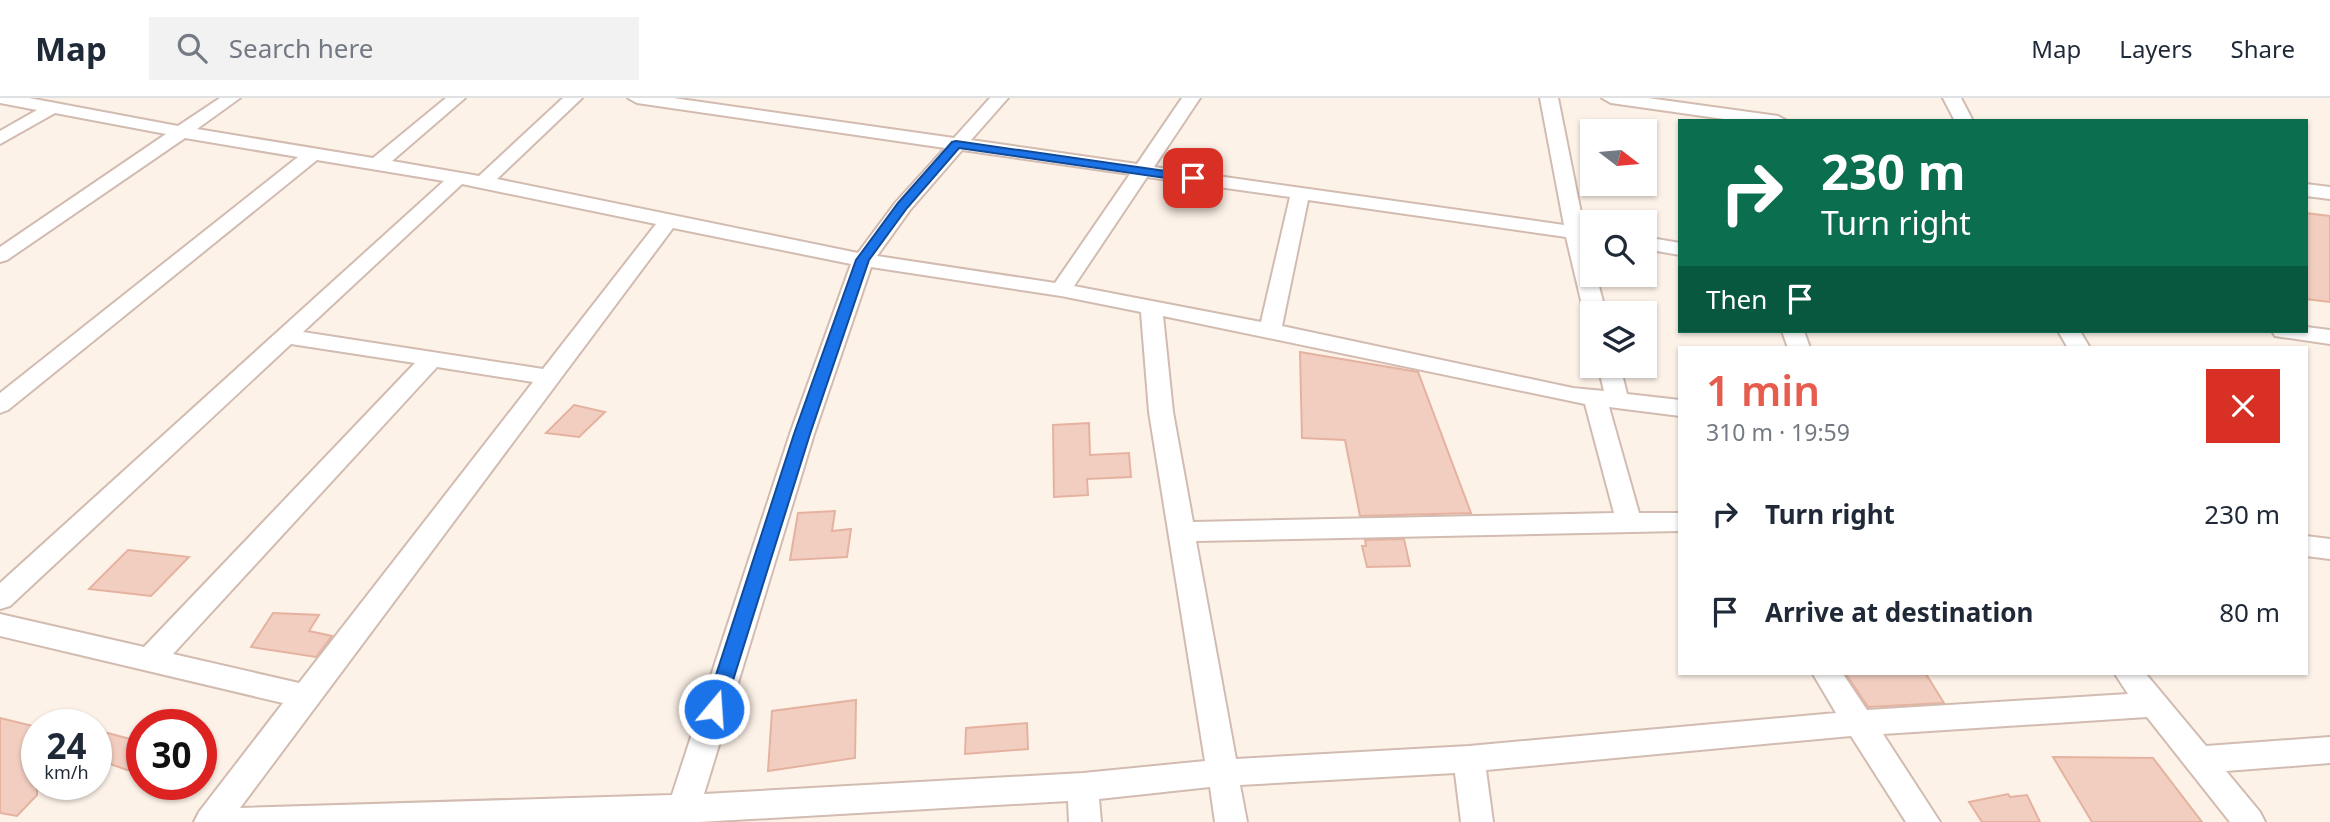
<!DOCTYPE html>
<meta charset="utf-8">
<style>
:root{--surface:#fff;--page:#f2f2f3;--text:#1f2937;--muted:#747a83;--line:#e0e1e3;--accent:#e65d4e}
body{margin:0;font-family:"Noto Sans",sans-serif;background:var(--page);color:var(--text);height:100vh;display:flex;flex-direction:column;font-size:26px;white-space:nowrap}
*{box-sizing:border-box;margin:0}
p{font-size:23px;color:var(--muted)}
.icon{flex:none;width:38px;height:38px;fill:none;stroke:currentColor;stroke-width:2;stroke-linecap:round;stroke-linejoin:round}
.map{position:relative;flex:1;overflow:hidden}
.details{position:absolute;left:1678px;top:248px;width:630px;height:329px;display:flex;flex-direction:column;background:var(--surface);border-radius:0px;box-shadow:0 2px 5px #0004}
.details>*{flex:none}
.guide{position:absolute;left:1678px;top:21px;width:630px;height:214px;border-radius:0px;box-shadow:0 2px 5px #0004;background:#0b6e4f;color:#fff;overflow:hidden}
.needle{width:46px;rotate:106deg}
.buttons{position:absolute;left:1580px;top:21px;display:grid;gap:14px}
.buttons a{display:grid;place-items:center;width:77px;height:77px;border-radius:0px;background:var(--surface);box-shadow:0 2px 5px #0004;font-size:35px}
.speed{position:absolute;left:21px;top:611px;display:flex;gap:14px;font-size:35px;font-weight:700;text-align:center}
.speed>*{display:grid;place-content:center;width:91px;height:91px;border-radius:50%;background:var(--surface);box-shadow:0 2px 5px #0004;line-height:1}
.speed small{font-size:18px;font-weight:400}
.speed .limit{border:10px solid #d22;background:#fff;color:#111}
.pin{position:absolute;display:grid;place-items:center;width:60px;height:60px;color:#fff;margin:-30px;border-radius:14px;box-shadow:0 4px 10px #0006}
.me{position:absolute;width:77px;margin:-38px;rotate:18deg;stroke-linejoin:round;filter:drop-shadow(0 0 5px #0008)}
.turn{display:flex;align-items:center;gap:24px;height:147px;padding:0 28px;font-size:32px}
.turn .icon{width:91px;height:91px;stroke-width:2.5}
.turn b{display:block;font-size:49px;line-height:60px}
.then{display:flex;align-items:center;height:66px;padding:0 28px;background:#0003;gap:14px;font-size:26px}
.round{display:grid;place-items:center;flex:none;width:74px;height:74px;border-radius:0px;background:var(--page)}
.summary{display:flex;align-items:center;justify-content:space-between;height:119px;padding:0 28px}
h1{font-size:42px;font-weight:600;line-height:52px;color:var(--accent)}
ul{padding:0;list-style:none}
li{display:flex;align-items:center;gap:21px;height:98px;padding:0 28px}
li div{flex:1}
li b{display:block;font-size:26px}
li em{font-style:normal}
header{display:flex;align-items:center;gap:42px;box-sizing:border-box;height:98px;padding:0 35px;background:var(--surface);border-bottom:2px solid var(--line)}
header strong{font-size:33px}
nav{display:flex;gap:38px;margin-inline-start:auto;font-size:24px}
.search{width:490px;height:63px;background:var(--page);display:flex;align-items:center;gap:18px;box-sizing:border-box;padding:0 24px;border-radius:0px;color:var(--muted);font-size:26px}
.map>svg:first-child{display:block}
.building{fill:#f2cec0;stroke:#e5b2a0;stroke-width:2}
.lines{fill:none;stroke-linecap:round;stroke-linejoin:round}
.street-casing{stroke:#d2bbb0;stroke-width:4}
.street{fill:#fff;fill-rule:evenodd}
.route{fill:#1a73e8;stroke:#114b97;stroke-width:2}
</style>
<header>
<strong>Map</strong>
<div class="search"><svg class="icon" aria-label="search" viewBox="0 0 24 24"><circle cx="10" cy="10" r="6"/><path d="M15 15l6 6"/></svg>Search here</div>
<nav><a>Map</a><a>Layers</a><a>Share</a></nav>
</header>
<div class="map">
<svg width="2330" height="724" viewBox="0 0 2330 724">
<rect width="100%" height="100%" fill="#fdf2e8"/>
<path class="building" d="M 2306,115 L 2330,118 L 2330,204 L 2306,201 Z
M 1300,254 L 1418,274 L 1471,415 L 1360,418 L 1345,342 L 1302,340 Z
M 574,307 L 605,314 L 579,339 L 546,335 Z
M 1089,325 L 1090,357 L 1129,355 L 1131,379 L 1087,381 L 1088,397 L 1054,399 L 1053,327 Z
M 835,413 L 832,433 L 851,431 L 847,459 L 790,462 L 798,415 Z
M 1404,441 L 1410,468 L 1367,469 L 1362,448 L 1366,448 L 1365,442 Z
M 128,452 L 189,459 L 151,498 L 89,491 Z
M 273,515 L 319,517 L 309,533 L 332,538 L 316,559 L 251,549 Z
M 1846,576 L 1926,576 L 1944,605 L 1868,609 Z
M 856,602 L 855,660 L 768,673 L 772,613 Z
M 0,620 L 37,629 L 37,697 L 17,718 L 0,715 Z
M 1027,625 L 1028,651 L 965,656 L 966,630 Z
M 96,632 L 142,644 L 142,664 L 134,671 L 127,672 L 96,661 Z
M 2053,659 L 2153,660 L 2202,724 L 2092,724 Z
M 2008,696 L 2010,699 L 2027,697 L 2040,724 L 1982,724 L 1969,704 Z"/>
<g class="lines">
<defs>
<path id="street" d="M 0,0 L 29,0 L 178,28 L 220,0 L 240,0 L 197,31 L 373,60 L 446,0 L 465,0 L 392,63 L 479,78 L 563,0 L 582,0 L 497,81 L 858,155 L 896,104 L 945,50 L 637,5 L 628,0 L 673,0 L 954,40 L 990,0 L 1008,0 L 971,42 L 1137,66 L 1182,0 L 1200,0 L 1154,69 L 1564,127 L 1540,0 L 1558,0 L 1584,130 L 1592,131 L 1592,143 L 1587,142 L 1592,177 L 1596,177 L 1606,215 L 1592,215 L 1592,221 L 1584,215 L 1566,139 L 1308,102 L 1282,228 L 1573,290 L 1604,293 L 1598,268 L 1620,268 L 1627,296 L 1680,302 L 1680,318 L 1609,309 L 1639,415 L 1680,415 L 1680,433 L 1196,443 L 1236,661 L 1469,648 L 1836,615 L 1813,576 L 1843,576 L 1867,612 L 2128,596 L 2115,576 L 2146,576 L 2206,648 L 2330,639 L 2330,665 L 2226,673 L 2260,714 L 2265,724 L 2230,724 L 2147,619 L 1883,636 L 1940,724 L 1906,724 L 1851,638 L 1486,672 L 1493,724 L 1461,724 L 1455,675 L 1240,687 L 1247,724 L 1215,724 L 1210,689 L 1099,701 L 1101,724 L 1069,724 L 1068,703 L 699,724 L 194,724 L 199,714 L 283,605 L 0,538 L 0,516 L 144,549 L 415,265 L 291,246 L 10,508 L 0,511 L 0,485 L 444,83 L 317,62 L 8,312 L 0,315 L 0,295 L 298,59 L 185,40 L 7,162 L 0,164 L 0,149 L 166,36 L 55,15 L 0,46 L 0,33 L 37,12 L 0,5 ZM 962,52 L 1130,76 L 1055,185 L 877,158 L 910,112 ZM 1147,79 L 1290,99 L 1261,224 L 1074,188 ZM 462,86 L 656,126 L 543,271 L 303,234 ZM 673,130 L 851,166 L 790,336 L 672,697 L 240,710 ZM 871,169 L 1061,198 L 1141,214 L 1149,314 L 1205,663 L 1083,675 L 704,696 L 814,336 ZM 1163,218 L 1585,306 L 1614,415 L 1193,424 L 1173,314 ZM 437,269 L 533,284 L 299,585 L 173,556 Z
M 1602,0 L 1648,0 L 1778,18 L 1787,23 L 1738,23 L 1611,5 Z
M 1943,0 L 1961,0 L 1973,23 L 1955,23 Z
M 2306,86 L 2330,89 L 2330,101 L 2306,98 Z
M 1645,139 L 1680,145 L 1680,157 L 1645,151 Z
M 2306,229 L 2330,232 L 2330,246 L 2275,238 L 2272,233 L 2306,233 Z
M 1782,233 L 1804,233 L 1810,250 L 1788,250 Z
M 2058,233 L 2080,233 L 2090,250 L 2068,250 Z
M 2306,438 L 2330,441 L 2330,461 L 2306,458 Z"/>
</defs>
<use href="#street" class="street-casing"/>
<use href="#street" class="street"/>
</g>
<path class="route" d="M 956,43 L 1193,77 L 1199,80 L 1193,84 L 959,50 L 907,110 L 869,162 L 810,336 L 724,611 L 721,616 L 714,619 L 707,616 L 705,611 L 794,336 L 856,162 L 898,105 L 952,44 Z"/>
</svg>
<div class="buttons">
<a><svg class="needle" viewBox="-14 -14 28 28"><path d="M0-13l5 13h-10z" fill="#e53935"/><path d="M0 13l5-13h-10z" fill="#747a83"/></svg></a>
<a><svg class="icon" aria-label="search" viewBox="0 0 24 24"><circle cx="10" cy="10" r="6"/><path d="M15 15l6 6"/></svg></a>
<a><svg class="icon" aria-label="layers" viewBox="0 0 24 24"><path d="M12 4l9 5-9 5-9-5zM3 14l9 5 9-5"/></svg></a>
</div>
<div class="speed"><div>24<small>km/h</small></div><div class="limit">30</div></div>
<div class="pin" style="left:1193px;top:80px;background:#d93025"><svg class="icon" aria-label="arrive" viewBox="0 0 24 24"><path d="M6 21V4h12l-3 4 3 4H6"/></svg></div>
<svg class="me" style="left:714px;top:611px" viewBox="-20 -20 40 40"><circle r="17" fill="#1a73e8" stroke="#fff" stroke-width="3"/><path d="M0-11L8 9 0 5-8 9z" fill="#fff"/></svg>
<div class="guide">
<div class="turn"><svg class="icon" aria-label="right" viewBox="0 0 24 24"><path d="M7 20v-9h11M14 6l5 5-5 5"/></svg><div><b>230 m</b>Turn right</div></div>
<div class="then">Then<svg class="icon" aria-label="arrive" viewBox="0 0 24 24"><path d="M6 21V4h12l-3 4 3 4H6"/></svg></div>
</div>
<section class="details">
<div class="summary"><div><h1>1 min</h1><p>310 m · 19:59</p></div><a class="round" style="background:#d93025;color:#fff"><svg class="icon" aria-label="close" viewBox="0 0 24 24"><path d="M6 6l12 12M18 6L6 18"/></svg></a></div>
<ul>
<li><svg class="icon" aria-label="right" viewBox="0 0 24 24"><path d="M7 20v-9h11M14 6l5 5-5 5"/></svg><div><b>Turn right</b></div><em>230 m</em></li>
<li><svg class="icon" aria-label="arrive" viewBox="0 0 24 24"><path d="M6 21V4h12l-3 4 3 4H6"/></svg><div><b>Arrive at destination</b></div><em>80 m</em></li>
</ul>
</section>
</div>
